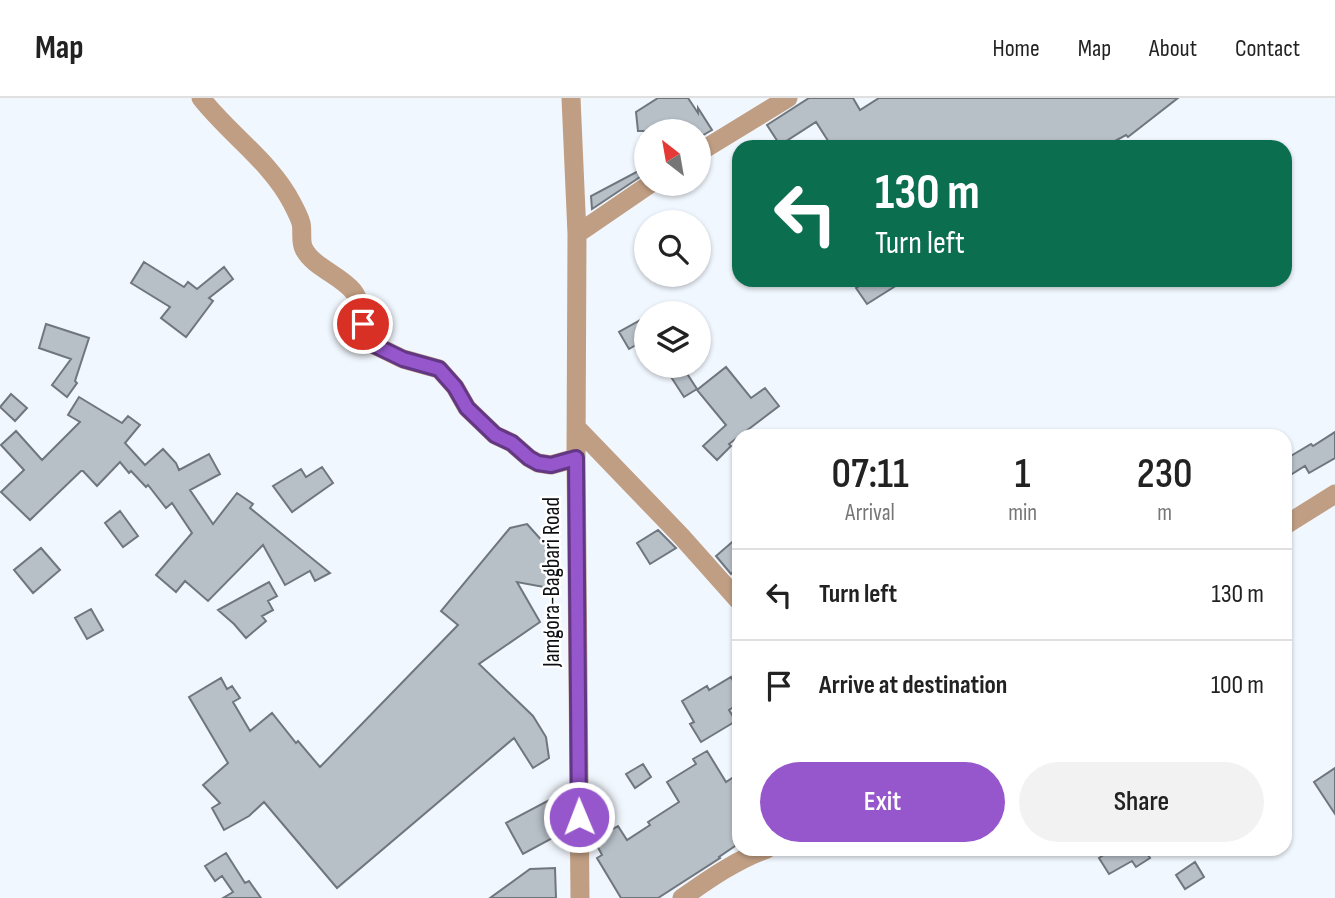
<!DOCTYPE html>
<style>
:root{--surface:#fff;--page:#f2f2f2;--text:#222;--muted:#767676;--line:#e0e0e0;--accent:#9656cc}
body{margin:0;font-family:"Sofia Sans Condensed",sans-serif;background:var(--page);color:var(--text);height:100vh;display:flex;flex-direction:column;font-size:26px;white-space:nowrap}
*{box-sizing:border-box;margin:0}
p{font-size:23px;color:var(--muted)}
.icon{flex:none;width:38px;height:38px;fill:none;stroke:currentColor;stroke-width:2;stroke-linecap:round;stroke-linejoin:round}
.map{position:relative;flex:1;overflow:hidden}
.panel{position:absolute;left:732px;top:331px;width:560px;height:427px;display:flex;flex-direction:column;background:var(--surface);border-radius:21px;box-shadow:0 2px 5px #0004}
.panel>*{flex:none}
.banner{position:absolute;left:732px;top:42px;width:560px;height:147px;border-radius:21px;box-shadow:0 2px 5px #0004;background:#0b6e4f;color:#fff;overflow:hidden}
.needle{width:46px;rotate:329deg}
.controls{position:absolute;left:634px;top:21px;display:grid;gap:14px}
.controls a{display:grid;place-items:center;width:77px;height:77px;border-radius:50%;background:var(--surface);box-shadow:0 2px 5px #0004;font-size:35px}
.pin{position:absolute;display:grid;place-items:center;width:60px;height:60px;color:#fff;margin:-30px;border:4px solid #fff;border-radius:50%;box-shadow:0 2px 7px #0007}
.me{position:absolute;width:77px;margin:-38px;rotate:359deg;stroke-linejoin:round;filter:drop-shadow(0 0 5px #0008)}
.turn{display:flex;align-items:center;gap:24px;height:147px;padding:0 28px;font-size:32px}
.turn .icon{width:91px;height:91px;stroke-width:2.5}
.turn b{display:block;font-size:49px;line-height:60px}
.eta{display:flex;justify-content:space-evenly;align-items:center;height:119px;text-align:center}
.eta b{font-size:42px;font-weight:600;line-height:49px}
.primary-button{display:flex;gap:14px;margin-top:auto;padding:14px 28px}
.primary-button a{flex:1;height:80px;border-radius:42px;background:var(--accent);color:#fff;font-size:28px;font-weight:600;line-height:80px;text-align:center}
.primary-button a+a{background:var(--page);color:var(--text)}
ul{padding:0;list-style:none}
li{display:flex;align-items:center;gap:21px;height:91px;padding:0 28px;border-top:2px solid var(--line)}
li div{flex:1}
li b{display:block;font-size:26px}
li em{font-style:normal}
header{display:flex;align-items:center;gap:42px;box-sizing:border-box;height:98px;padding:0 35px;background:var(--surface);border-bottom:2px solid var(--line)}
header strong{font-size:33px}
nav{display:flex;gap:38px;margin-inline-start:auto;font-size:24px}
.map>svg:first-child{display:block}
.building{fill:#b7bfc7;stroke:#6f767e;stroke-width:2}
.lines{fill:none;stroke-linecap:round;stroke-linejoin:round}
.minor{stroke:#c09e83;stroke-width:19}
.route-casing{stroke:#623885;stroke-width:18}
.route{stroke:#9656cc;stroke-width:12}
.labels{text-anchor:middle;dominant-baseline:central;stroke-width:5;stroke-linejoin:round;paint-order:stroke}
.street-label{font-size:23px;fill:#0d0f12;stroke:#fff}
</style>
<header>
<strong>Map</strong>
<nav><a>Home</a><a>Map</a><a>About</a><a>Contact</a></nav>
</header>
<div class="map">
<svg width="1335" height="800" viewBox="0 0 1335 800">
<rect width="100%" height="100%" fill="#f1f7fe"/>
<path class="building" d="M 658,0 L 688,0 L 698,15 L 698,10 L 712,32 L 698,40 L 698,33 L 638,33 L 636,14 Z
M 809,0 L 853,0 L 860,12 L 879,0 L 1178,0 L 1128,39 L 1126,37 L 1104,49 L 832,49 L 816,24 L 780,47 L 767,27 Z
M 646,69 L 646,75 L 592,111 L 591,98 Z
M 144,164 L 184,189 L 188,184 L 197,191 L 224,169 L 233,181 L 209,200 L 213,203 L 186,239 L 161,220 L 170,209 L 131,185 Z
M 868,182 L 905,182 L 867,206 L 856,190 Z
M 646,219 L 646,261 L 636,247 L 629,251 L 619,234 Z
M 46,226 L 89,240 L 75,283 L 77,285 L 67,299 L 52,287 L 71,261 L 39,250 Z
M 664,268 L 682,268 L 697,291 L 684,299 Z
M 726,269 L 751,300 L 765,290 L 779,308 L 729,346 L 731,348 L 717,362 L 703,348 L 726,327 L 697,292 Z
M 11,296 L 27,310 L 15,323 L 0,309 Z
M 79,299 L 122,325 L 128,318 L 140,327 L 125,345 L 145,367 L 163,351 L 176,365 L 179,372 L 209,356 L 220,376 L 190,392 L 213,426 L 237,395 L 253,406 L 250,410 L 330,475 L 315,483 L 310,473 L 285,487 L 263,447 L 208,503 L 185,483 L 176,494 L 156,477 L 192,435 L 172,405 L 166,410 L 148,387 L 146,389 L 131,373 L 129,375 L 120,364 L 97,388 L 83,373 L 81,373 L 30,422 L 1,394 L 24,372 L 1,347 L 16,333 L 42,362 L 80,324 L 68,317 Z
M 1335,334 L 1335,360 L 1309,375 L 1305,368 L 1284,381 L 1284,362 L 1311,346 L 1313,348 Z
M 322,369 L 333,385 L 292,414 L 273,388 L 301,371 L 306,379 Z
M 120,413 L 138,438 L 123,449 L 105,425 Z
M 527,426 L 552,454 L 559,452 L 555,491 L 517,484 L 540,524 L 479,566 L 533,618 L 546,639 L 549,660 L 533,670 L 514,640 L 337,790 L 264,704 L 249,718 L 224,732 L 212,710 L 220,705 L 203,687 L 228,665 L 189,599 L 221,580 L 227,591 L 232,588 L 240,600 L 233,604 L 250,633 L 272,615 L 296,645 L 298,643 L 320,669 L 458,527 L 441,513 L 510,430 Z
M 658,432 L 676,450 L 650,466 L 637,445 Z
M 738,439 L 738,469 L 731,476 L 716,458 Z
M 41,450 L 60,472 L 33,495 L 14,472 Z
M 269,484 L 277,498 L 268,503 L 273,512 L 262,518 L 266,523 L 246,540 L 234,526 L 218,512 Z
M 91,511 L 103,532 L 87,541 L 75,520 Z
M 731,579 L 738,592 L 738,606 L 729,612 L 736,623 L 701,644 L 690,626 L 694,624 L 682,603 L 707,588 L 709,592 Z
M 707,653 L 726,684 L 738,676 L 738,746 L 719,759 L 720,760 L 658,800 L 621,800 L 597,760 L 602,757 L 594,742 L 618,728 L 627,742 L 650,727 L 648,724 L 679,704 L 667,684 L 696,666 L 693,661 Z
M 643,666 L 651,679 L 635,690 L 626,676 Z
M 1335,670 L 1335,716 L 1314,684 Z
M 555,699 L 560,736 L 523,756 L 506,725 Z
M 1113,751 L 1151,751 L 1146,754 L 1150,760 L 1136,769 L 1132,763 L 1109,776 L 1099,760 Z
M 226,755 L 245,785 L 249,783 L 261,800 L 223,800 L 233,794 L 222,778 L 215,783 L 205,768 Z
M 1195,764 L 1204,779 L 1185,791 L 1176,777 Z
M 555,770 L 556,800 L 490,800 L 530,771 Z"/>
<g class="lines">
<path class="minor" d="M 201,0 C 229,36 271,64 292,105 C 295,111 299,118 301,125 C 303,133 300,144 304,151 C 313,169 340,177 353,193 C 362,204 364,230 368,244 L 403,261 L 439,271 L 455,289 L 467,310 L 495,337 L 512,345 L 529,360 L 538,365 L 551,367 L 576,360
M 571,0 L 577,136 L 576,360 L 580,800
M 698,55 L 788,0
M 577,136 L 650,86
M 577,330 L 681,438 L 738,502
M 1284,428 L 1335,396
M 682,800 C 709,781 736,762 767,751"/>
</g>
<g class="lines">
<defs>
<path id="route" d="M 363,226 L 368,244 L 403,261 L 439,271 L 455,289 L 467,310 L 495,337 L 512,345 L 529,360 L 538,365 L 551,367 L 576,360 L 579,719"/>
</defs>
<use href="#route" class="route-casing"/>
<use href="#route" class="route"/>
</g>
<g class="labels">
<g class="street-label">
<text transform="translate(552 484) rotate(-90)">Jamgora-Bagbari Road</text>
</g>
</g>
</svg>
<div class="controls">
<a><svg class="needle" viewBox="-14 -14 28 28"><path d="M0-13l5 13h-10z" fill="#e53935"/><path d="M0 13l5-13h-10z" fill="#767676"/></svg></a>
<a><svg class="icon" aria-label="search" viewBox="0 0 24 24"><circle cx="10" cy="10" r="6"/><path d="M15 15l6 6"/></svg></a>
<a><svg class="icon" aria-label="layers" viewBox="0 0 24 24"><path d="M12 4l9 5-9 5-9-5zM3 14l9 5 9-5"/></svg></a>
</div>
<div class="pin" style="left:363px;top:226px;background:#d93025"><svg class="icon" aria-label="arrive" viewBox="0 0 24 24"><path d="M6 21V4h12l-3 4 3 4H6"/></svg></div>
<svg class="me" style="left:579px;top:719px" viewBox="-20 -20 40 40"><circle r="17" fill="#9656cc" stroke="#fff" stroke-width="3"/><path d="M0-11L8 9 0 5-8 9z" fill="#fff"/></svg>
<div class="banner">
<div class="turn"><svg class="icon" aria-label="left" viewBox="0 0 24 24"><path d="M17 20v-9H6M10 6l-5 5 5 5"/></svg><div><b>130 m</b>Turn left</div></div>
</div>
<section class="panel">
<div class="eta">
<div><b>07:11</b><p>Arrival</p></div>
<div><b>1</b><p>min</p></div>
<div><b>230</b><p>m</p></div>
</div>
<ul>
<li><svg class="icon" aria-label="left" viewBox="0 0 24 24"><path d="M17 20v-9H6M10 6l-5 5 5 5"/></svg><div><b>Turn left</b></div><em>130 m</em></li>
<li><svg class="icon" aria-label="arrive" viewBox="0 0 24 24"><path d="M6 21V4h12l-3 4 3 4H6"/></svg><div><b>Arrive at destination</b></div><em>100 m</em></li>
</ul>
<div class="primary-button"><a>Exit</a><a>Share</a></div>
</section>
</div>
